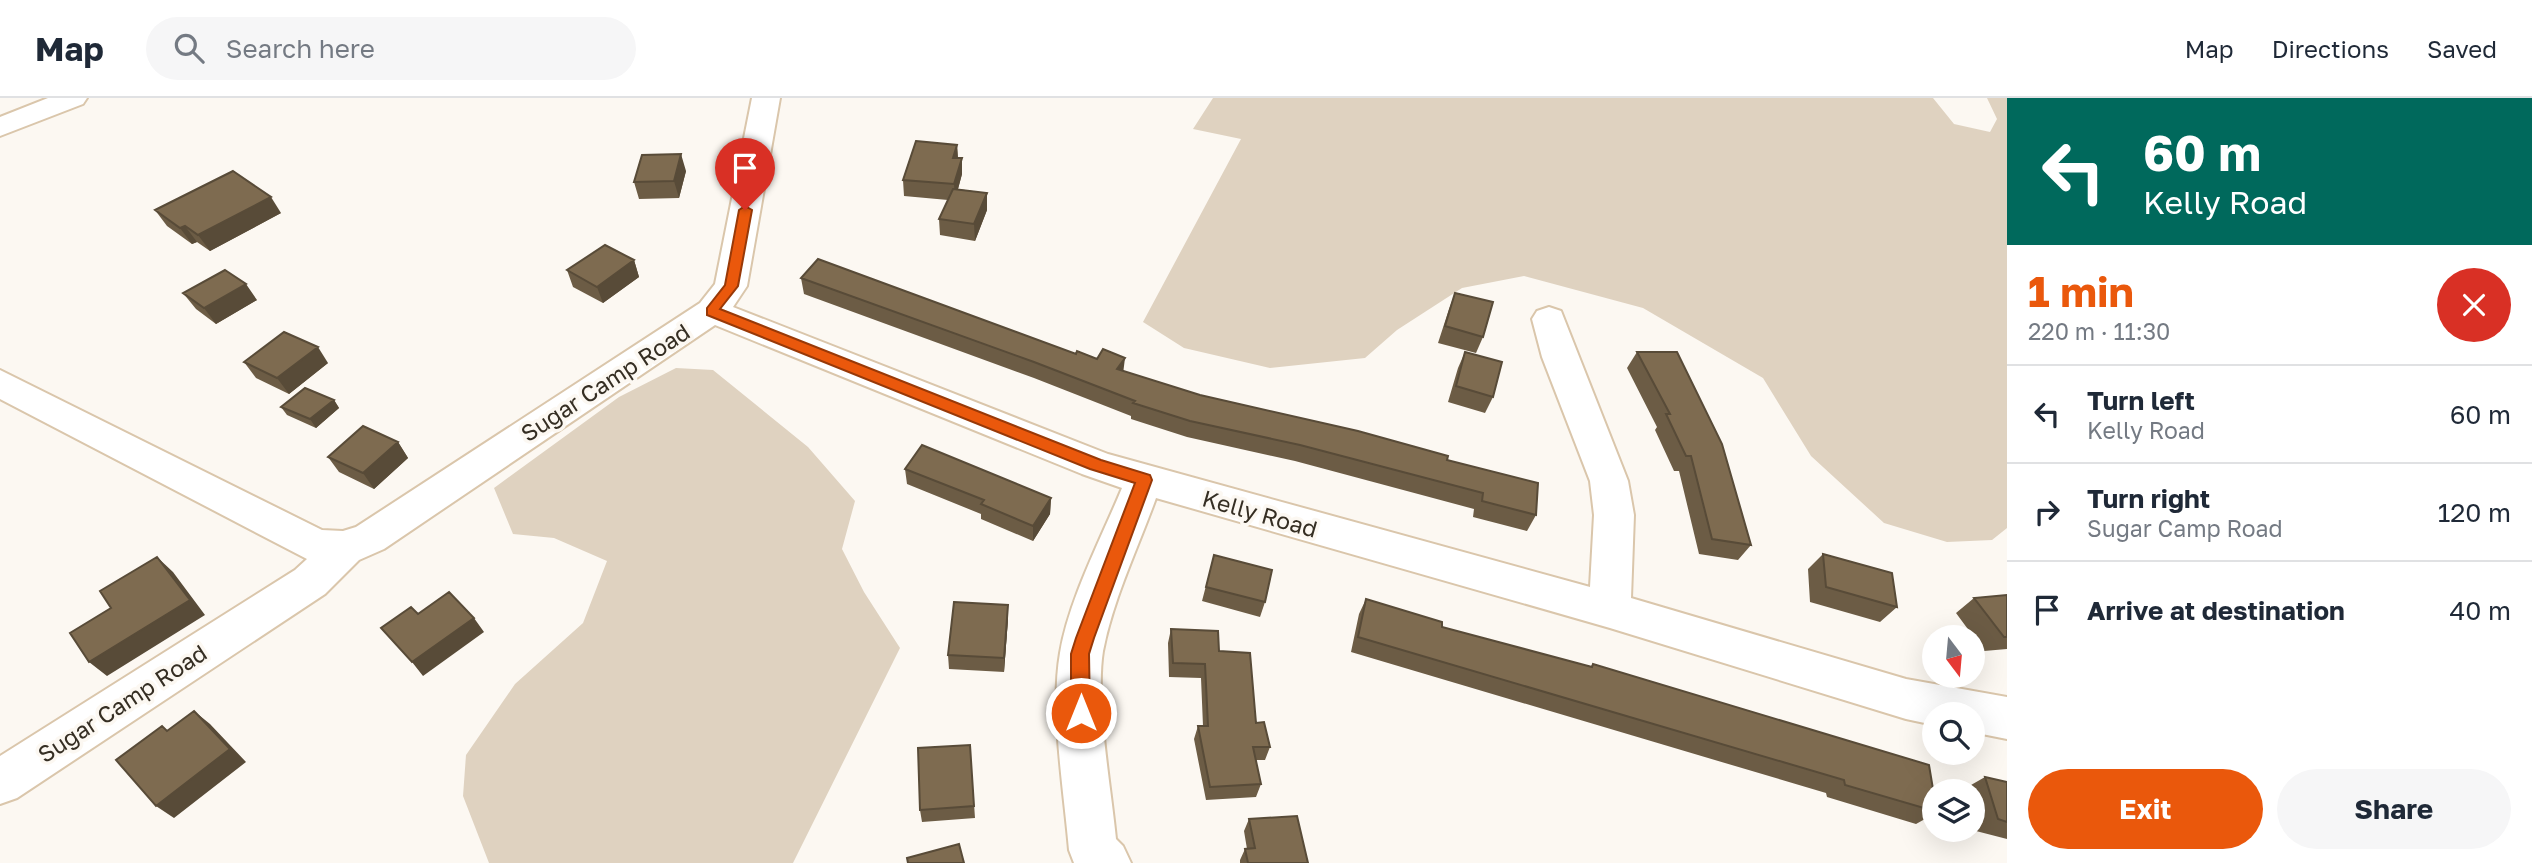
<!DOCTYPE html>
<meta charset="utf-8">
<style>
:root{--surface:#fff;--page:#f6f6f7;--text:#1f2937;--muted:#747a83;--line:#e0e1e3;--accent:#ea580c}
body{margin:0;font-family:"Golos Text",sans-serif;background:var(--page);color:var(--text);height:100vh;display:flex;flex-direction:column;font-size:26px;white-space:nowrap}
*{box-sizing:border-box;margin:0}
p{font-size:23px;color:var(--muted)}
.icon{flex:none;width:38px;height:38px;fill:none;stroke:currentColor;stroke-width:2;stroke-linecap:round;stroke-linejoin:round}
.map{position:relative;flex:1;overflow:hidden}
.side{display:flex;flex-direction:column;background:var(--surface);width:525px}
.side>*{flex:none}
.top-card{background:#00695c;color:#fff;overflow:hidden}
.needle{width:46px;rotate:164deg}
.controls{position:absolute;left:1922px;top:527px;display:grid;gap:14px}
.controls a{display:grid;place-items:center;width:63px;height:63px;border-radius:50%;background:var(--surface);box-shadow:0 7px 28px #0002;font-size:35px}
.pin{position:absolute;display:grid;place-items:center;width:60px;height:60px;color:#fff;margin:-72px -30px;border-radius:50% 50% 50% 0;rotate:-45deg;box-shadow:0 0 7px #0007}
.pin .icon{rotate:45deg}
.me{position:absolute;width:77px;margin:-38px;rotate:0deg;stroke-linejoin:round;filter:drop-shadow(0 0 5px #0008)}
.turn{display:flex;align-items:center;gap:24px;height:147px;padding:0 21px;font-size:32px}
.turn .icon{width:91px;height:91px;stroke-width:2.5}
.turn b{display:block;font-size:49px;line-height:60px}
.round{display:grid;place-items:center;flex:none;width:74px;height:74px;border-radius:37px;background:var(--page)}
.overview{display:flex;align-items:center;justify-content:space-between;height:119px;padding:0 21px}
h1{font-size:42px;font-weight:700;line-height:52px;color:var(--accent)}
.button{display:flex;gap:14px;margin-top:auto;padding:14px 21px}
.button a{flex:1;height:80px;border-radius:42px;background:var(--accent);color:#fff;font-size:28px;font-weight:700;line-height:80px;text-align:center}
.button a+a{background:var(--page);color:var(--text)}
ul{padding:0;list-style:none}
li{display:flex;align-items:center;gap:21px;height:98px;padding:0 21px;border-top:2px solid var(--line)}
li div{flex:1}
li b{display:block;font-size:26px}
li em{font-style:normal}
header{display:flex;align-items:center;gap:42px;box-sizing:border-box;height:98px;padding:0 35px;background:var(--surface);border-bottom:2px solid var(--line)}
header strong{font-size:33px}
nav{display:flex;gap:38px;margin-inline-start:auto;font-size:24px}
.search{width:490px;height:63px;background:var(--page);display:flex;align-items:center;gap:18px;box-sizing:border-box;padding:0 24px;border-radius:38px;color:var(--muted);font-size:26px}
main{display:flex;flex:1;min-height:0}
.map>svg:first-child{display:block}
.green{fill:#dfd2c0}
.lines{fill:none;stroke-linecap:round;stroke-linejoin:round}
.minor-casing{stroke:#dac6ab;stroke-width:4}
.minor{fill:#fff;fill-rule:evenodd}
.wall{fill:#6c5c45}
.shaded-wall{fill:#584b38}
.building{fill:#7e6b50;stroke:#584b38;stroke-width:2}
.route{fill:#ea580c;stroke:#983908;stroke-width:2}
.labels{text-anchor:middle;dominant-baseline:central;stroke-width:7;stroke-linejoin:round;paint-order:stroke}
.street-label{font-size:23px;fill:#352e23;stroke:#fcf8f2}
</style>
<header>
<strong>Map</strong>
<div class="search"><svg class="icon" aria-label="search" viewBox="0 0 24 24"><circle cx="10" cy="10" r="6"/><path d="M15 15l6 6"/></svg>Search here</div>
<nav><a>Map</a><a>Directions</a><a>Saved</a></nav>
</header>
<main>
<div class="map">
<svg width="2007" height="765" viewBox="0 0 2007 765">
<rect width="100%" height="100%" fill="#fcf8f2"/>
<path class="green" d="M 1213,0 L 1933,0 L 1954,26 L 1990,34 L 1997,21 L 1987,0 L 2007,0 L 2007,430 L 1992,442 L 1947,444 L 1884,425 L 1811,358 L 1763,280 L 1643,210 L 1524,178 L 1462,190 L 1397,232 L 1365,260 L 1270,270 L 1184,250 L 1143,224 L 1241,41 L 1193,31 Z
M 676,270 L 713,272 L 808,349 L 855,403 L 842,451 L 864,494 L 900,550 L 793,765 L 489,765 L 463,698 L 466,657 L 515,586 L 583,525 L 607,463 L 554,440 L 513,436 L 494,390 L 619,299 Z"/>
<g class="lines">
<defs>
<path id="minor" d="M 48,0 L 87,0 L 83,6 L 0,38 L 0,19 Z
M 752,0 L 780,0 L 747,188 L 733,209 L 1108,356 L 1590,489 L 1594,417 L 1590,383 L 1542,259 L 1532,221 L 1537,213 L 1549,209 L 1561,213 L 1628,383 L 1634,417 L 1631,500 L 1906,581 L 2007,599 L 2007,641 L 1972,634 L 1972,616 L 1934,616 L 1934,627 L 1906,621 L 1610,530 L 1156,400 C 1138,450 1113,501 1103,553 C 1095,602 1111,689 1116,741 L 1123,748 L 1131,765 L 1074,765 L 1069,752 C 1064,693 1050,612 1060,555 C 1069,501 1101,441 1122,390 L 1082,376 L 715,227 L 384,451 L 359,462 L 325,496 L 17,700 L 0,706 L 0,658 L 295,472 L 307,461 L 0,301 L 0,272 L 322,432 L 343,433 L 356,429 L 700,205 L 715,186 Z"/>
</defs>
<use href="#minor" class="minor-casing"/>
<use href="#minor" class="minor"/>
</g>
<path class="wall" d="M 957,47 L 958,60 L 962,76 L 958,91 L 987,95 L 987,112 L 975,143 L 940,137 L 939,121 L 948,102 L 904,98 L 903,82 Z
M 686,73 L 679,100 L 639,101 L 634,84 Z
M 155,112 L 281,115 L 210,153 L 197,144 L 192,146 L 167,128 Z
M 634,162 L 639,179 L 603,205 L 573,189 L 567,172 Z
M 801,180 L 1124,273 L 1200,297 L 1447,362 L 1536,417 L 1527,433 L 1473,419 L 1474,411 L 1295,363 L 1187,339 L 1131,321 L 1131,318 L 1034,280 L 804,196 Z
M 183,195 L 257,202 L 216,226 L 196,211 Z
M 1455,195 L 1483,239 L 1476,255 L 1438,245 L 1449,211 Z
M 1465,254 L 1493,299 L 1485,315 L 1448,304 L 1458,270 Z
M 1637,254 L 1751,447 L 1738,462 L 1699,456 L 1679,373 L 1674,373 L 1655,332 L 1657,329 L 1627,270 Z
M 244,264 L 328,265 L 289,296 L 256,280 Z
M 334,302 L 339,310 L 316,330 L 287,317 L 281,309 Z
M 398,344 L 408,360 L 374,391 L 339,374 L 328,359 Z
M 905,371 L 1051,400 L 1050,416 L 1033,443 L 981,421 L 981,416 L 907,386 Z
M 1823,456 L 1897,509 L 1880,524 L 1810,504 L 1808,471 Z
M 1214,457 L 1265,504 L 1260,519 L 1202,503 Z
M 2007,497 L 2007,551 L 1984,553 L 1956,515 L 1974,500 Z
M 1366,501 L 1442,529 L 1591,569 L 1593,566 L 1934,697 L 1934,716 L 1916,726 L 1827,699 L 1826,695 L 1351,554 L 1359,516 Z
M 1008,521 L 1004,574 L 949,571 L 948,557 Z
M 1171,531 L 1219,553 L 1256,625 L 1270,649 L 1265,662 L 1256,662 L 1261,686 L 1256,699 L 1206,702 L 1194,641 L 1198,628 L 1203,628 L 1201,580 L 1169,579 L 1168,545 Z
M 970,647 L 975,720 L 922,724 L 920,712 Z
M 1985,679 L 2007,684 L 2007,741 L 1976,733 L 1972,720 L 1972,693 L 1965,693 L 1964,691 Z
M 1249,721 L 1308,765 L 1240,765 L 1240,762 L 1245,751 L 1247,751 L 1244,733 Z"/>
<path class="shaded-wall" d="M 957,47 L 958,63 L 953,60 Z
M 681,56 L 686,73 L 679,100 L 674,83 Z
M 962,60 L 962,76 L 955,102 L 954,86 Z
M 987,95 L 987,112 L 975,143 L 974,126 Z
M 271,99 L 281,115 L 210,153 L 198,137 Z
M 185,128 L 197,144 L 192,146 L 180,130 Z
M 634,162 L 639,179 L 603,205 L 597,189 Z
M 246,186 L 257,202 L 216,226 L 204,210 Z
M 318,249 L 328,265 L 289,296 L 277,280 Z
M 1125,260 L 1123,276 L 1117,271 Z
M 334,302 L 339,310 L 316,330 L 310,321 Z
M 398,344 L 408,360 L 374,391 L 363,375 Z
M 1051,400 L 1050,416 L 1033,443 L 1033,428 Z
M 157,459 L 173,474 L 205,517 L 107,578 L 89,564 Z
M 1008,507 L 1008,521 L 1004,574 L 1004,560 Z
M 474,520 L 484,534 L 423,578 L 412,564 Z
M 194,613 L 210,626 L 246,664 L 174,720 L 156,708 Z"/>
<path class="building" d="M 916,43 L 957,47 L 953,60 L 962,60 L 954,86 L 903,82 Z
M 681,56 L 674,83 L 634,84 L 642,57 Z
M 233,73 L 271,99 L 198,137 L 185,128 L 180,130 L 155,112 Z
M 953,91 L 987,95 L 974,126 L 939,121 Z
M 605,147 L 634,162 L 597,189 L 567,172 Z
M 818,161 L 1076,256 L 1077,253 L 1097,261 L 1103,251 L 1125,260 L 1117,271 L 1200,297 L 1358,333 L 1448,358 L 1447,362 L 1538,385 L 1536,417 L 1482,403 L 1483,395 L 1300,347 L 1190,323 L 1133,305 L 1135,303 L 1034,264 L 801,180 Z
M 225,172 L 246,186 L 204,210 L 183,195 Z
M 1455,195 L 1493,204 L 1483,239 L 1445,228 Z
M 284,234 L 318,249 L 277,280 L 244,264 Z
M 1465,254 L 1502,264 L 1493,299 L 1456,288 Z
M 1637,254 L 1677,254 L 1722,346 L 1751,447 L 1712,441 L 1691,358 L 1686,358 L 1666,316 L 1670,316 Z
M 305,290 L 334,302 L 310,321 L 281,309 Z
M 363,328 L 398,344 L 363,375 L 328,359 Z
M 922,347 L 1051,400 L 1033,428 L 981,406 L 984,402 L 905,371 Z
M 1823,456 L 1892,475 L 1897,509 L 1826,489 Z
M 1214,457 L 1272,472 L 1265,504 L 1206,489 Z
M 157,459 L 190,502 L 89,564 L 70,535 L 111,510 L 100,493 Z
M 449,494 L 474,520 L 412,564 L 381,530 L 411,509 L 418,516 Z
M 2007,497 L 2007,539 L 2004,539 L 1974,500 Z
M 1366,501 L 1442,524 L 1442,529 L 1592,569 L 1593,566 L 1929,667 L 1934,697 L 1934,713 L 1845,687 L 1844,682 L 1358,539 Z
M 954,504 L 1008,507 L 1004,560 L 948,557 Z
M 1171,531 L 1218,533 L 1219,553 L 1250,555 L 1256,625 L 1264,624 L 1270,649 L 1253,649 L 1261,686 L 1210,689 L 1198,628 L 1208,628 L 1205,566 L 1173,565 Z
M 194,613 L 230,651 L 156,708 L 116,662 L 162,628 L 167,633 Z
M 970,647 L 974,708 L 920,712 L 918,650 Z
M 1985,679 L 2007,684 L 2007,724 L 1998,721 Z
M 1297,718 L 1308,765 L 1248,765 L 1245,751 L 1255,750 L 1249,721 Z
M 959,746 L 964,765 L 908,765 L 907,760 Z"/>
<path class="route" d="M 745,108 L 752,112 L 738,188 L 720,211 L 1101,362 L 1150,377 L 1152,382 L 1094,540 L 1089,556 L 1090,615 L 1087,621 L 1081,623 L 1074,621 L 1071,615 L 1071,556 L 1076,540 L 1135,385 L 1090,371 L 707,217 L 707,210 L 725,187 L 739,112 Z"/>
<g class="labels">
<g class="street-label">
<text transform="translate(605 284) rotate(-33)">Sugar Camp Road</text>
<text transform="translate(1260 415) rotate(16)">Kelly Road</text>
<text transform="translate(122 605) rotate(-33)">Sugar Camp Road</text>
</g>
</g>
</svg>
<div class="controls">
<a><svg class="needle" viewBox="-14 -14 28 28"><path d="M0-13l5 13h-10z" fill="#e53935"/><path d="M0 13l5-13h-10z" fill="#747a83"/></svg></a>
<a><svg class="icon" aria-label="search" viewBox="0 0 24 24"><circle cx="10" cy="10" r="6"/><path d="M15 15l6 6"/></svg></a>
<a><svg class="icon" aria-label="layers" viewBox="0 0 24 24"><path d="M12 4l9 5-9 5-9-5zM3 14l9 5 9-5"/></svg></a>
</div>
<div class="pin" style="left:745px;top:112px;background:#d93025"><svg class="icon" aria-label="arrive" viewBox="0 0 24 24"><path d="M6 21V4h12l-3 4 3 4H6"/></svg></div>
<svg class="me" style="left:1081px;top:615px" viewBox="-20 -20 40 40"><circle r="17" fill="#ea580c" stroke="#fff" stroke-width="3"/><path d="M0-11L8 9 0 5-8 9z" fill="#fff"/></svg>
</div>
<section class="side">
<div class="top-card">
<div class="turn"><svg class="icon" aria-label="left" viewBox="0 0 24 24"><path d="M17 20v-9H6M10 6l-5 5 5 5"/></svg><div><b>60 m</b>Kelly Road</div></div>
</div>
<div class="overview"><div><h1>1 min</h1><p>220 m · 11:30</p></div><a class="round" style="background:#d93025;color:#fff"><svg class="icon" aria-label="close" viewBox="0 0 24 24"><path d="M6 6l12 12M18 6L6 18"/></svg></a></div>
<ul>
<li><svg class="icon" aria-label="left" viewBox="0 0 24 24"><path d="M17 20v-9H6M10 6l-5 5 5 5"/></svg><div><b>Turn left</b><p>Kelly Road</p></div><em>60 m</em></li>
<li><svg class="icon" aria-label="right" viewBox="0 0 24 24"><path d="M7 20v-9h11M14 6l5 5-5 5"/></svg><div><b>Turn right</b><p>Sugar Camp Road</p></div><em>120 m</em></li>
<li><svg class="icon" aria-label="arrive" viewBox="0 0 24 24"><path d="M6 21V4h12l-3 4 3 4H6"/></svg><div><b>Arrive at destination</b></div><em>40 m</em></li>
</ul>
<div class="button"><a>Exit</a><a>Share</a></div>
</section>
</main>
